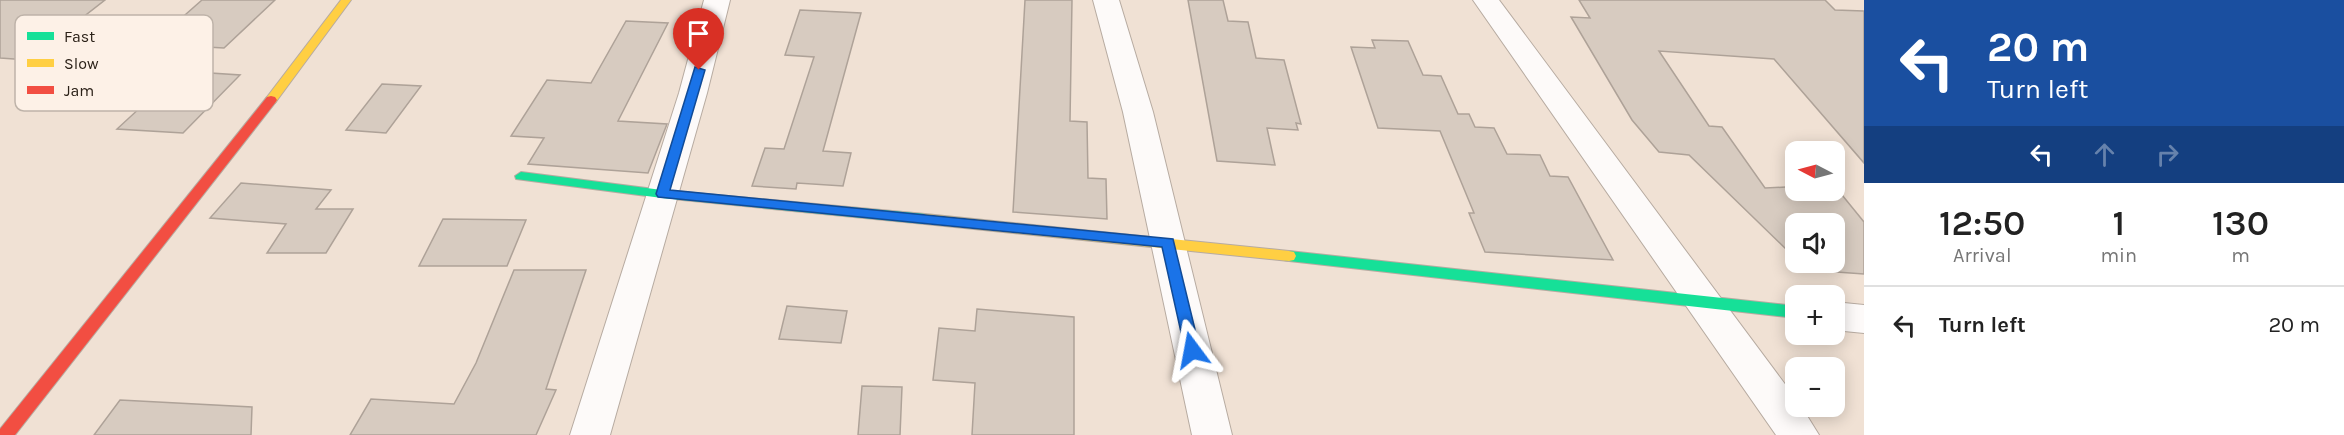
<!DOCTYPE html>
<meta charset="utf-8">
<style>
:root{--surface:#fff;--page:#f6f6f6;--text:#222;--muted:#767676;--line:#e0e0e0}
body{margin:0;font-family:Karla,sans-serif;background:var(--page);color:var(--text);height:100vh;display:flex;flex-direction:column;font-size:22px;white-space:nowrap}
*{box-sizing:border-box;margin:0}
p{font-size:20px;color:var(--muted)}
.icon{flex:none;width:33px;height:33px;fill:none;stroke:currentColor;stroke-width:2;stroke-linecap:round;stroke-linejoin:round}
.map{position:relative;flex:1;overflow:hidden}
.side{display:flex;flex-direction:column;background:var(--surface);width:480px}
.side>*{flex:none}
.banner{background:#1a4fa0;color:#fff;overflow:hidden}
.needle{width:39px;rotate:276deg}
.fabs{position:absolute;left:1785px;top:141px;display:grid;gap:12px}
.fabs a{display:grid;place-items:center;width:60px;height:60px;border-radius:12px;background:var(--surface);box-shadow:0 3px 15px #0003;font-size:30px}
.pin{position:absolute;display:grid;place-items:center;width:51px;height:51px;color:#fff;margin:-62px -26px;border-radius:50% 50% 50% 0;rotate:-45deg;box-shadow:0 0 6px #0007}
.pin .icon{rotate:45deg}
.me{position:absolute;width:66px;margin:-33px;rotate:347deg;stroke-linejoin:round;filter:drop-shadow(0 0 4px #0008)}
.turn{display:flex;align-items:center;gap:21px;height:126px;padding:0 24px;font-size:27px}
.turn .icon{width:78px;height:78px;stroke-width:2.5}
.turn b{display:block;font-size:42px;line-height:51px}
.lanes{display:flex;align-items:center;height:57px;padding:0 24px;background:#0003;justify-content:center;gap:30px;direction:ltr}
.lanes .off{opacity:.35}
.eta{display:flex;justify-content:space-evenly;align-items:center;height:102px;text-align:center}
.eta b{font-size:36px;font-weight:600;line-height:42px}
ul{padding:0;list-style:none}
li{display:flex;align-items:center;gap:18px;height:78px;padding:0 24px;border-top:2px solid var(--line)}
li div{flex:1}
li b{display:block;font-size:22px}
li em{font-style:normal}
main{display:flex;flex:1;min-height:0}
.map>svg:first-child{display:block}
.building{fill:#d7cbc0;stroke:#aea298;stroke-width:1.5}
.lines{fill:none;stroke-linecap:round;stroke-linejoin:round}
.street-casing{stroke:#b7aba1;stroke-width:2}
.fast-casing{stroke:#b7aba1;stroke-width:2}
.slow-casing{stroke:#b7aba1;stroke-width:2}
.jam-casing{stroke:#b7aba1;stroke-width:2}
.street{fill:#fdfaf9;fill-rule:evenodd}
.fast{fill:#16e098;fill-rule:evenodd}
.slow{fill:#ffcf43;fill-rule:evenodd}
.jam{fill:#f24e42;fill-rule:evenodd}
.route{fill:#1a73e8;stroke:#114b97;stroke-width:1.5}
.key{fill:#fdf1e7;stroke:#beb3a9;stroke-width:1.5}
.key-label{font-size:16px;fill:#2b2118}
</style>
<main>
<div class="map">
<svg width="1864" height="435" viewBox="0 0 1864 435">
<rect width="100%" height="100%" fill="#f0e1d4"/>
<path class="building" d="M 0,0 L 105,0 L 28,60 L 0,58 Z
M 202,0 L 275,0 L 224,48 L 152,44 Z
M 1025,0 L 1072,0 L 1070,121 L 1087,122 L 1088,178 L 1106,179 L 1107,219 L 1013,212 Z
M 1188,0 L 1223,0 L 1228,21 L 1248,22 L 1256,58 L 1284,60 L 1301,124 L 1296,123 L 1298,130 L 1267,128 L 1275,165 L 1217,161 Z
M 1579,0 L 1825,0 L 1835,10 L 1864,11 L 1864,163 L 1774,59 L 1659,51 L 1709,126 L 1722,127 L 1765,188 L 1786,187 L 1796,187 L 1796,190 L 1838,190 L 1864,222 L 1864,274 L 1809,270 L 1804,262 L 1834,262 L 1834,224 L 1796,224 L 1796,251 L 1793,248 L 1789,252 L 1689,155 L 1659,152 L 1632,120 L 1571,17 L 1590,18 Z
M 800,10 L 861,13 L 823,151 L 851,153 L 843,186 L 797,183 L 796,189 L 752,186 L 765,148 L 784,149 L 814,57 L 785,55 Z
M 626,21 L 668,23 L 618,121 L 667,124 L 648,173 L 528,164 L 544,138 L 511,136 L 547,80 L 591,83 Z
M 1372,40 L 1408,41 L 1423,75 L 1441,76 L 1458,114 L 1469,114 L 1475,127 L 1494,128 L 1507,154 L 1540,155 L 1550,176 L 1568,177 L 1613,260 L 1485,252 L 1469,213 L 1474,213 L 1440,131 L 1378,128 L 1351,47 L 1375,48 Z
M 180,71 L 240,75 L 183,133 L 117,129 Z
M 382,84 L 421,86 L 386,133 L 346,130 Z
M 241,183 L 331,190 L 316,209 L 353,209 L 326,253 L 267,253 L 286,224 L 210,218 Z
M 443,219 L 526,220 L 507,266 L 419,266 Z
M 514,270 L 586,270 L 546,389 L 556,390 L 536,435 L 350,435 L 371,399 L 454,404 L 476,363 Z
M 787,306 L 847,311 L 841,343 L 779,339 Z
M 977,309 L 1074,317 L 1074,435 L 972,435 L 975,383 L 933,380 L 939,328 L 975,331 Z
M 862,386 L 902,387 L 900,435 L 858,435 Z
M 120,400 L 252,407 L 251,435 L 94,435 Z"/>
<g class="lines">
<defs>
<path id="street" d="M 704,0 L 730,0 L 707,93 L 610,435 L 570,435 L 679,93 Z
M 1093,0 L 1119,0 L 1153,112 L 1232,435 L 1192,435 L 1123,112 Z
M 1473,0 L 1499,0 L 1796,399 L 1796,406 L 1801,406 L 1819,435 L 1776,435 Z
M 1834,302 L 1864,305 L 1864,333 L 1834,330 Z"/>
<path id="fast" d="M 521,172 L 662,190 L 925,214 L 932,219 L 925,224 L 662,198 L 516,179 L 515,176 Z
M 1289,251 L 1796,306 L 1796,318 L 1289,261 L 1284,260 L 1282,256 L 1284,252 Z"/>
<path id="slow" d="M 341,0 L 351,0 L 275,103 L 267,103 L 265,100 L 267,97 Z
M 925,214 L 1289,251 L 1294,252 L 1296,256 L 1294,260 L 1289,261 L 925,224 L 918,219 Z"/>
<path id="jam" d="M 271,96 L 275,97 L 277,100 L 275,103 L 15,435 L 0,435 L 0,429 L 267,97 Z"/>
</defs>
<use href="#street" class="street-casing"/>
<use href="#fast" class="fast-casing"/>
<use href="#slow" class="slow-casing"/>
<use href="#jam" class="jam-casing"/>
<use href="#street" class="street"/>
<use href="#fast" class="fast"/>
<use href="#slow" class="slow"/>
<use href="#jam" class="jam"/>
</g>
<path class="route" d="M 695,67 L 705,70 L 670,190 L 1173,239 L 1200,350 L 1198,354 L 1192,356 L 1185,350 L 1162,247 L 658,197 L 656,194 Z"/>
<rect x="15" y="15" width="198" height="96" rx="9" class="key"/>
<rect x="27" y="32" width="27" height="8" fill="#16e098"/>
<rect x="27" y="59" width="27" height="8" fill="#ffcf43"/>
<rect x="27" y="86" width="27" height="8" fill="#f24e42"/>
<g class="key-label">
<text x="64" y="42">Fast</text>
<text x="64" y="69">Slow</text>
<text x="64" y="96">Jam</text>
</g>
</svg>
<div class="fabs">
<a><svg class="needle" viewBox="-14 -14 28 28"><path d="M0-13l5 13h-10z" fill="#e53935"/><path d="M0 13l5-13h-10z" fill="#767676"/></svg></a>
<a><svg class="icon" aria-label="sound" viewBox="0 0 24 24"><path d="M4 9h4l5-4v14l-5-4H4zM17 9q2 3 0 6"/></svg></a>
<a>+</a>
<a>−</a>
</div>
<div class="pin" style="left:699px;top:70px;background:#d93025"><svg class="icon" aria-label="arrive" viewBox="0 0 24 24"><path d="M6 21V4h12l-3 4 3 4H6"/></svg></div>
<svg class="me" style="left:1192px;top:350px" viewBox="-20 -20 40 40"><path d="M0-17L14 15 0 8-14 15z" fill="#1a73e8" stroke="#fff" stroke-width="4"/></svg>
</div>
<section class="side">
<div class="banner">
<div class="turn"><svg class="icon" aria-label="left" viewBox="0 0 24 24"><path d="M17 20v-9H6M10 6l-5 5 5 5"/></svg><div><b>20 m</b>Turn left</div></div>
<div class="lanes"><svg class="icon" aria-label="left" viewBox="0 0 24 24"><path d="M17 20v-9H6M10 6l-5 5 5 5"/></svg><svg class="icon off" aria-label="ahead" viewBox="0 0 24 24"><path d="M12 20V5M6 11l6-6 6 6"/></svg><svg class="icon off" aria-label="right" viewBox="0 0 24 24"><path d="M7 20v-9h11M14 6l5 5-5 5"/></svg></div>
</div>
<div class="eta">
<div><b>12:50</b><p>Arrival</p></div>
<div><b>1</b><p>min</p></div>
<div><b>130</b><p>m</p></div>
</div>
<ul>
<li><svg class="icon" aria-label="left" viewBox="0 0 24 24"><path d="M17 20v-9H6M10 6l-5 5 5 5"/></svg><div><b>Turn left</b></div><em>20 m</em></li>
</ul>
</section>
</main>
